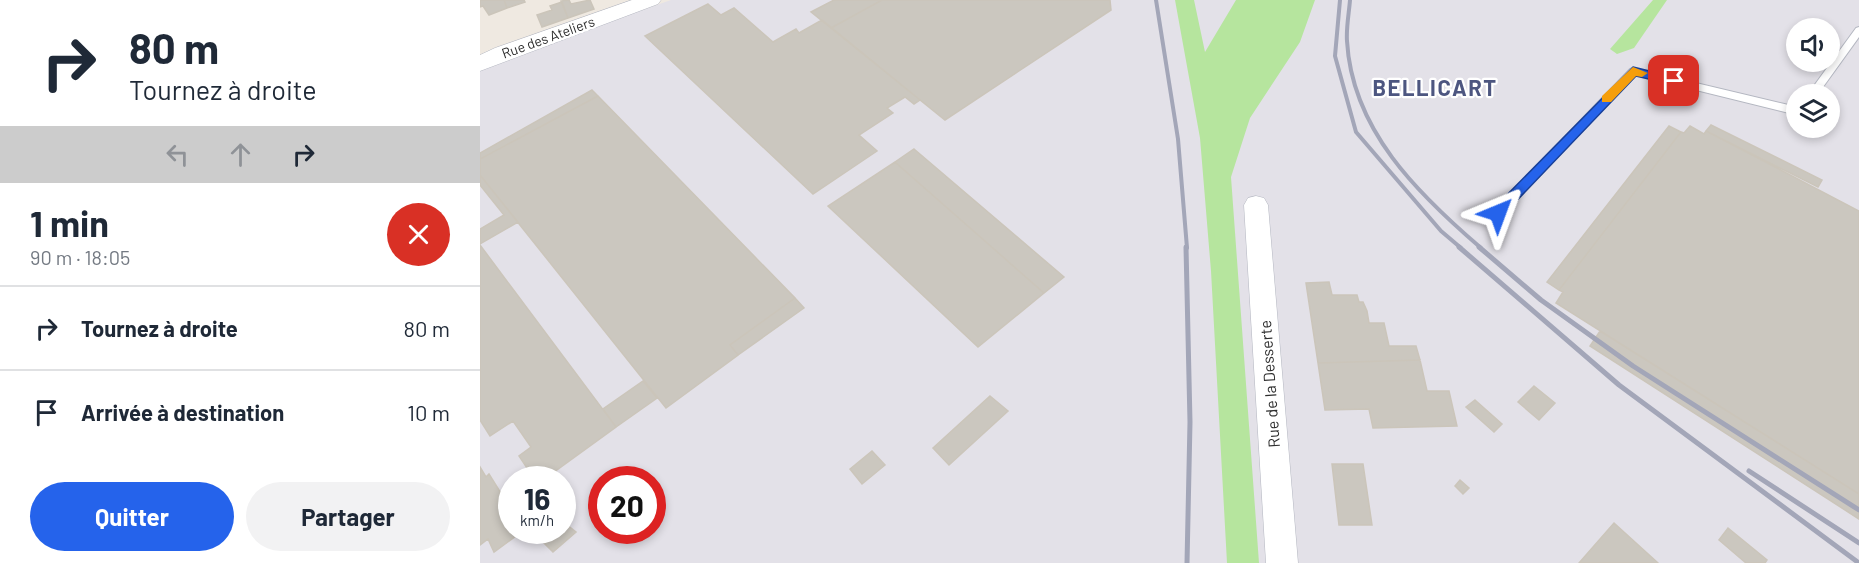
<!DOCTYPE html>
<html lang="fr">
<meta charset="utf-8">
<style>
:root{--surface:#fff;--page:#f2f2f3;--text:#1f2937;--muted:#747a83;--line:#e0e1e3;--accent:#2563eb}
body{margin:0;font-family:Barlow,sans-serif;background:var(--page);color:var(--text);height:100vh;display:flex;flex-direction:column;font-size:22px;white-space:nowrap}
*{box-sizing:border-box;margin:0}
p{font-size:20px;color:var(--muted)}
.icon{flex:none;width:33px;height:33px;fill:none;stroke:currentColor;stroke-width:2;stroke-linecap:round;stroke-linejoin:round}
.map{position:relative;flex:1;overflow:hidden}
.panel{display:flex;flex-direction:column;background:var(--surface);width:480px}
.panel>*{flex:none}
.guide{background:#fff;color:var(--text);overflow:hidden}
.controls{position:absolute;left:1306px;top:18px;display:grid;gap:12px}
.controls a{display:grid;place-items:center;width:54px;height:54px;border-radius:50%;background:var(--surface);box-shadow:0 3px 9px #0003;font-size:30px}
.speed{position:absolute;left:18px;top:466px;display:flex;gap:12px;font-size:30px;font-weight:700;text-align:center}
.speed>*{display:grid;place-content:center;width:78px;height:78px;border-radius:50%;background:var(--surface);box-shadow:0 3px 9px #0003;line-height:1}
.speed small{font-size:15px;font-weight:400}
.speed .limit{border:9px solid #d22;background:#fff;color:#111}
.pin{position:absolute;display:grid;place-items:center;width:51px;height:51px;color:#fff;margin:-26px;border-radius:12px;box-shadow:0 3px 9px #0006}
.me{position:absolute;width:66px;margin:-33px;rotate:44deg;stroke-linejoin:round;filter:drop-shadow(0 0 4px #0008)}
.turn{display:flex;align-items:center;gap:21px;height:126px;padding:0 30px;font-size:27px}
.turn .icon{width:78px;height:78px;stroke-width:2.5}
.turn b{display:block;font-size:42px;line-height:51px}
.lanes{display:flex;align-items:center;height:57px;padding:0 30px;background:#0003;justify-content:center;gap:30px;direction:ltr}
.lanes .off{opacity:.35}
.round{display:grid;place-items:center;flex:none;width:63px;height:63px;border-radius:32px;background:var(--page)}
.headline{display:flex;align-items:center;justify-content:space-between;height:102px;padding:0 30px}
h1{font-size:36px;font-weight:700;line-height:45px}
.cta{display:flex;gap:12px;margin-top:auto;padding:12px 30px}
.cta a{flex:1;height:69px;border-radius:36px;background:var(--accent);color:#fff;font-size:24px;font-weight:700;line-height:69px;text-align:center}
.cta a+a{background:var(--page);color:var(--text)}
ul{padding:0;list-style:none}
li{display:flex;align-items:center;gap:18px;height:84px;padding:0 30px;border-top:2px solid var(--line)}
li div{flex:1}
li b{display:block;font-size:22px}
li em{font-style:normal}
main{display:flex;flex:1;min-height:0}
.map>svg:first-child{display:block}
.industrial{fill:#e3e1e8;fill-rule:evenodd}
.green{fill:#b6e59e}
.building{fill:#cbc7bf;stroke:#cbc5ba;stroke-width:1.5}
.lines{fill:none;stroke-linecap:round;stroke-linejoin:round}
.service-casing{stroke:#b4b7c1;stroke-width:2}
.minor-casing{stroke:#b4b7c1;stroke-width:1}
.service{fill:#fff;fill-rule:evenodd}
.minor{fill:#fff;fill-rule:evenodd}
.rail-far1{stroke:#a3a6b8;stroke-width:4}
.rail{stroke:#a3a6b8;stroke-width:5}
.route{fill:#2563eb;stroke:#184099;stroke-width:1.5}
.slow{fill:#f59e0b}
.labels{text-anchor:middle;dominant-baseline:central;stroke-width:4.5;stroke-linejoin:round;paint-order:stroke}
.far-street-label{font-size:14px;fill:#2e2e2e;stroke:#fff}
.street-label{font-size:16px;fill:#2e2e2e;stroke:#fff}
.district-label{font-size:22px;font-weight:bold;letter-spacing:1.5px;fill:#4d5680;stroke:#fff}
</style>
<main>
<section class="panel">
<div class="guide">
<div class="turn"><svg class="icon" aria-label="right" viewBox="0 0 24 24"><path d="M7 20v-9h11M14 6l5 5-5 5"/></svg><div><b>80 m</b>Tournez à droite</div></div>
<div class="lanes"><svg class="icon off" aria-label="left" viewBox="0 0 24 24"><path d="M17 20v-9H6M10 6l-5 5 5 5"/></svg><svg class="icon off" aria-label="ahead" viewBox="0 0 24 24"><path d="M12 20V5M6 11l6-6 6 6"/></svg><svg class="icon" aria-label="right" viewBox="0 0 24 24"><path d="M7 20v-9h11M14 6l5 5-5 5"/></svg></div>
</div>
<div class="headline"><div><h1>1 min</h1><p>90 m · 18:05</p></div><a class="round" style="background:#d93025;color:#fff"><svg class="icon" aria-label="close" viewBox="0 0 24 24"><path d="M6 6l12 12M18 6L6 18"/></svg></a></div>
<ul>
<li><svg class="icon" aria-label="right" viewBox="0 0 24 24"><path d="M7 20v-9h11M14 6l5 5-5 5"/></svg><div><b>Tournez à droite</b></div><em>80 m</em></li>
<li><svg class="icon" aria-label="arrive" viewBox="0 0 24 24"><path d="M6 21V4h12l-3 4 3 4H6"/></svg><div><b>Arrivée à destination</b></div><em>10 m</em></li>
</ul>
<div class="cta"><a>Quitter</a><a>Partager</a></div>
</section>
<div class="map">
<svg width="1379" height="563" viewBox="0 0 1379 563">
<rect width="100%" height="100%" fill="#efe9e1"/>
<path class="industrial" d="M 191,0 L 1379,0 L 1379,563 L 0,563 L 0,71 L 28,57 ZM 1317,28 L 1350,28 L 1350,62 L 1317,62 ZM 1317,94 L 1350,94 L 1350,128 L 1317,128 ZM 32,480 L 82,480 L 82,531 L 32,531 ZM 122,480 L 172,480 L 172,531 L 122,531 Z"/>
<path class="green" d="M 695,0 L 714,0 L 725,52 L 756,0 L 835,0 L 820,42 L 770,118 L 751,177 L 779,563 L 747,563 L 731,271 L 720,138 Z
M 1173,0 L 1187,0 L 1154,48 L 1137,54 L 1130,49 Z"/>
<path class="building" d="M 0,0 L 24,0 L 27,8 L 9,15 L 3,6 L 0,7 Z
M 24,0 L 44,0 L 45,2 L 27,8 Z
M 89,0 L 91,4 L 110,0 L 114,9 L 88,18 L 81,1 Z
M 354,0 L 402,0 L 351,28 L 331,12 Z
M 402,0 L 630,0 L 631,10 L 465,120 L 351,28 Z
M 82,2 L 88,18 L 62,27 L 57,15 L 72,10 L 70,6 Z
M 228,4 L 241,15 L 254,8 L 293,42 L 316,29 L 319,33 L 342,20 L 440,100 L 434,104 L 425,97 L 407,108 L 413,113 L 379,135 L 397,151 L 333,194 L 165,36 Z
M 112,90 L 118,96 L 0,159 L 0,153 Z
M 118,96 L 315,298 L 250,345 L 258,355 L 186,408 L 0,175 L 0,159 Z
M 1231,125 L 1342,180 L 1338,187 L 1226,131 Z
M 1189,126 L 1201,132 L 1079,290 L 1067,282 Z
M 1210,126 L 1224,134 L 1226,131 L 1379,211 L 1379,494 L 1076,303 L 1083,292 L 1079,290 L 1201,132 L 1204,133 Z
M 434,149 L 584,277 L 564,293 L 415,162 Z
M 415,162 L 564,293 L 498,347 L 348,206 Z
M 0,175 L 38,222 L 0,244 L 0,229 L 24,215 L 0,185 Z
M 0,245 L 136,427 L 63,480 L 55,480 L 39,456 L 51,447 L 33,421 L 10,436 L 0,420 Z
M 849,282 L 852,295 L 877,295 L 879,302 L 883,302 L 887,311 L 889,323 L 904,323 L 909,346 L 936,346 L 940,360 L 838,363 L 826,283 Z
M 315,298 L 324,308 L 258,355 L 250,345 Z
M 1120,331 L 1379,494 L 1379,519 L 1110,346 Z
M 940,360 L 947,391 L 969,391 L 977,426 L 893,428 L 889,409 L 845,410 L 838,363 Z
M 163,381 L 177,398 L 136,427 L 123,409 Z
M 1054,386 L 1075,403 L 1059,420 L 1038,402 Z
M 510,396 L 528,411 L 469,465 L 453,448 Z
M 995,400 L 1022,424 L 1014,432 L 986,407 Z
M 392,451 L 405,465 L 382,484 L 370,469 Z
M 852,464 L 883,464 L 892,525 L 859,525 Z
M 0,467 L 6,477 L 9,474 L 32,511 L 32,531 L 43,531 L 14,552 L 8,539 L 0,545 Z
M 980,480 L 989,488 L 983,494 L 975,486 Z
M 1134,523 L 1178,563 L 1099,563 Z
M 86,524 L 96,532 L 73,552 L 64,543 L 78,531 L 82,531 Z
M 1248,528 L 1287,560 L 1285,563 L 1266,563 L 1239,540 Z"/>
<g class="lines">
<defs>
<path id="service" d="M 1379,27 L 1379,37 L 1338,94 L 1328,94 L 1376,28 Z
M 1153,68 L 1317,107 L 1317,115 L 1155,75 L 1022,216 L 1014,216 L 1012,213 L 1014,210 L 1150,69 Z"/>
<path id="minor" d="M 152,0 L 181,0 L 178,4 L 0,71 L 0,55 L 15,48 Z
M 776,196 L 784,198 L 788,205 L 818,563 L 786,563 L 764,205 L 768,198 Z"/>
</defs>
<use href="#service" class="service-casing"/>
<use href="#minor" class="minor-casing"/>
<use href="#service" class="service"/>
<use href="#minor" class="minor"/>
<path class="rail-far1" d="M 676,0 L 698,139 L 707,248
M 860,0 L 855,56 L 876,132 L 961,231 L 981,248
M 870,0 C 869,13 866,28 867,41 C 872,130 938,194 1001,248"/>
<path class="rail" d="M 706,247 L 710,422 L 707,563
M 979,247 L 1139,385 L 1379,563
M 999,247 L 1061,300 L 1153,366 L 1379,510
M 1269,471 L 1379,543"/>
</g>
<path class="route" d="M 1153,67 L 1198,78 L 1200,81 L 1194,85 L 1156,76 L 1022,216 L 1013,216 L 1013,209 Z"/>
<path class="slow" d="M 1153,67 L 1168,73 L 1162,77 L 1156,76 L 1131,102 L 1122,102 L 1122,96 Z"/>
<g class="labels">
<g class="far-street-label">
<text transform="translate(68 37) rotate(-20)">Rue des Ateliers</text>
</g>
<g class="street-label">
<text transform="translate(789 384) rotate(-94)">Rue de la Desserte</text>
</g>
<g class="district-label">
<text x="955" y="87">BELLICART</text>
</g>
</g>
</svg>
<div class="controls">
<a><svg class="icon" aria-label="sound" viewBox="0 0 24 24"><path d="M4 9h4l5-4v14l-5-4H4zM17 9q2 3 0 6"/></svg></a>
<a><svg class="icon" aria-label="layers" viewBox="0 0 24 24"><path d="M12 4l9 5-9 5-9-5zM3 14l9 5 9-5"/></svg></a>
</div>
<div class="speed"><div>16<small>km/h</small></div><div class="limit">20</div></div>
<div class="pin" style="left:1194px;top:81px;background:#d93025"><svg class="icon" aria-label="arrive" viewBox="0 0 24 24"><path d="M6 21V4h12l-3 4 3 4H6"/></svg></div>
<svg class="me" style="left:1018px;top:213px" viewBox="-20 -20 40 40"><path d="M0-17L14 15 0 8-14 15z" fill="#2563eb" stroke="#fff" stroke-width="4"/></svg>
</div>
</main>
